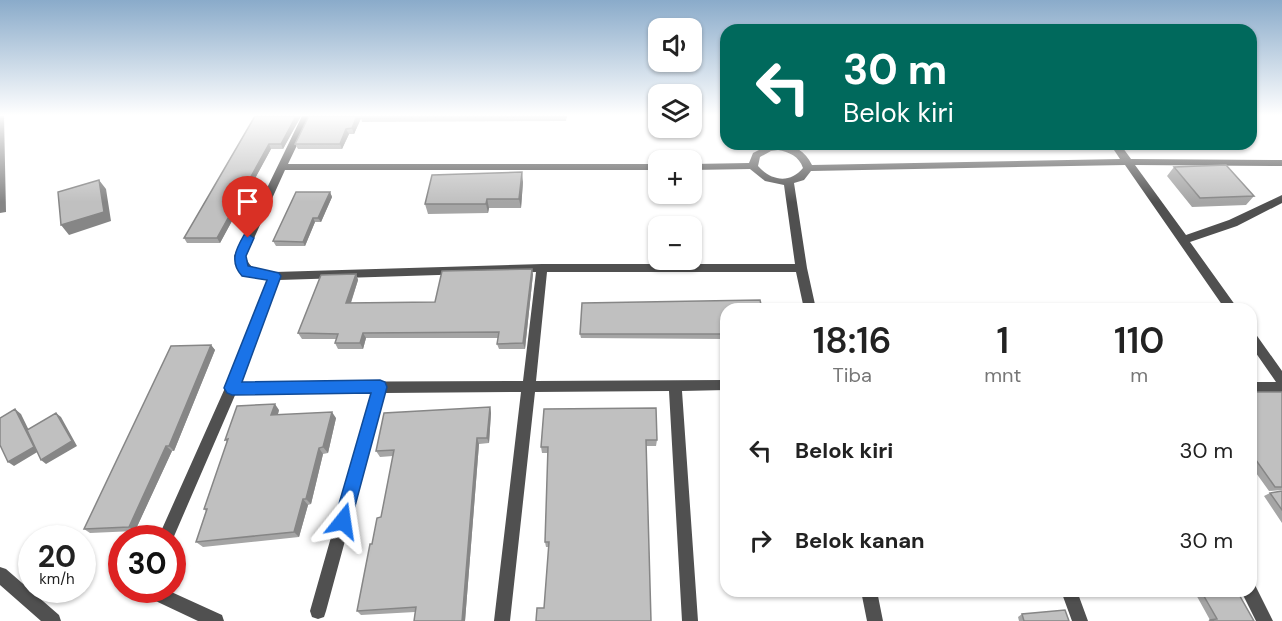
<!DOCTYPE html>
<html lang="id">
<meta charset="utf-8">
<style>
:root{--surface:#fff;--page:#f6f6f6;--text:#222;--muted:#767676}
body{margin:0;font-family:"DM Sans",sans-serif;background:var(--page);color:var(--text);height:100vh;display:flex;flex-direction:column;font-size:22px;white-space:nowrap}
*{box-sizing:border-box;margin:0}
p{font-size:20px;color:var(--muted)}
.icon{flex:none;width:33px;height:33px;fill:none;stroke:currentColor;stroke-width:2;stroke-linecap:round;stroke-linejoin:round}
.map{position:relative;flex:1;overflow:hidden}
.side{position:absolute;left:720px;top:303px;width:537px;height:294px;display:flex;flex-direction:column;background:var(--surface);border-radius:18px;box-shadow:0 2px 4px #0004}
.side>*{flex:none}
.banner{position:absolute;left:720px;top:24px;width:537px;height:126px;border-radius:18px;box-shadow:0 2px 4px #0004;background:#00695c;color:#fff;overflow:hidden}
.buttons{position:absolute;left:648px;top:18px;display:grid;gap:12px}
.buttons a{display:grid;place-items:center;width:54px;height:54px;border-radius:12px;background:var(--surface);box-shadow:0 2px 4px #0004;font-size:30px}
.speed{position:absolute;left:18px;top:525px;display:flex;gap:12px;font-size:30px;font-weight:700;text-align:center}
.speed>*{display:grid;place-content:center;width:78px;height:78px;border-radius:50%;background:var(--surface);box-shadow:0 2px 4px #0004;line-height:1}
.speed small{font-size:15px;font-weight:400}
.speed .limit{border:9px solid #d22;background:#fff;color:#111}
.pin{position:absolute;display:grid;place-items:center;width:51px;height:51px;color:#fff;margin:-62px -26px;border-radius:50% 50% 50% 0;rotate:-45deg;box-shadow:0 0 6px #0007}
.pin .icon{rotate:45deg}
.me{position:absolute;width:66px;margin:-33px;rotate:15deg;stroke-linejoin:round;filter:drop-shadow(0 0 4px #0008)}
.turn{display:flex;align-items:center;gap:21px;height:126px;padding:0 24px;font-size:27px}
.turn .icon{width:78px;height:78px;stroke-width:2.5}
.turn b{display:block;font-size:42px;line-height:51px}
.eta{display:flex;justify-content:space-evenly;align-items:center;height:102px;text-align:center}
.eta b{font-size:36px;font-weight:600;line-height:42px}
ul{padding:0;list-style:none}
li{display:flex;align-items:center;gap:18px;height:90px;padding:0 24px}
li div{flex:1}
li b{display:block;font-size:22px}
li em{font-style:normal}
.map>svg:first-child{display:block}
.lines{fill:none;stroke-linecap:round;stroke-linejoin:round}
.street{fill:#505050;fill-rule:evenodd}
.wall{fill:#a5a5a5}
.shaded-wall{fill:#868686}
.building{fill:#c0c0c0;stroke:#868686;stroke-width:1.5}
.route{fill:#1a73e8;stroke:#114b97;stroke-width:1.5}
</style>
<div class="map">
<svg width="1282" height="621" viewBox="0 0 1282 621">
<rect width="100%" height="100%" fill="#fff"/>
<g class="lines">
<path class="street" d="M 302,116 L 311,116 L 288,164 L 658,164 L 658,170 L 285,170 L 246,256 C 249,271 262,270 275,272 L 542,264 L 795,264 L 784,185 L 765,181 L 750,169 L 692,170 L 692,164 L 749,163 L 753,153 C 774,141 800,140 812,165 L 1120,159 L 1110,144 L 1120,144 L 1131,159 L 1282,160 L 1282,166 L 1135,165 L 1186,235 L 1229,220 L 1282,195 L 1282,203 L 1237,226 L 1190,242 L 1238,309 L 1225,309 L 1125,165 L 811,171 L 804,180 L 794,183 L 807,268 L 816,309 L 804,309 L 796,272 L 547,272 L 536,381 L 726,380 L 726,390 L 682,391 L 698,621 L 682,621 L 669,391 L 535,392 L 510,621 L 494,621 L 521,392 L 385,393 L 326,611 L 324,617 L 318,619 L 312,617 L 310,611 L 372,393 L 236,393 L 172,541 L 172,538 L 158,538 L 225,388 L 268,280 L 243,274 L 236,263 L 234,256 ZM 778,150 C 789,152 799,156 803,168 C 790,184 771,181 758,166 L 760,157 L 771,151 ZM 536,272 L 523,381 L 241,382 L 279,280 Z
M 1251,331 L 1255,333 L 1282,371 L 1282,394 L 1251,394 L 1251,382 L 1276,382 L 1251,346 Z
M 0,567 L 6,569 L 59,615 L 61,621 L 41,621 L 0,585 Z
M 1251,584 L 1255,585 L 1273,621 L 1256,621 L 1241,591 L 1251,591 Z
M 143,590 L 167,590 L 222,615 L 224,621 L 198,621 L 145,596 Z
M 861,591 L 877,591 L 883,621 L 867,621 Z
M 1061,591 L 1077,591 L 1088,621 L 1072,621 Z"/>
</g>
<path class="wall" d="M 255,116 L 301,116 L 283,149 L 271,149 L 220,243 L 187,243 L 184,238 Z
M 309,116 L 567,116 L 566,121 L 362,122 L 361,118 L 354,134 L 349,134 L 342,149 L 298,149 L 295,144 Z
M 1174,167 L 1254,196 L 1246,205 L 1192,207 L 1167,176 Z
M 523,182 L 521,208 L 489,208 L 488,213 L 428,214 L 425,204 Z
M 330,192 L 332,197 L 321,222 L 315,222 L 305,246 L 276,246 L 273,241 Z
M 356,274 L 358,280 L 351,303 L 435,302 L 533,274 L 525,349 L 499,349 L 497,344 L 498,338 L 366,338 L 363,349 L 338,349 L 335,343 L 336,339 L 302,339 L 298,333 Z
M 726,309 L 726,339 L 581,338 L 580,334 Z
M 211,345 L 215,350 L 174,451 L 172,451 L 135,531 L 90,533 L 84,529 Z
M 1251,389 L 1256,392 L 1282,392 L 1282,490 L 1269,491 L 1251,466 Z
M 490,407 L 491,413 L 489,443 L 479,444 L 465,621 L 414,621 L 415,612 L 361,615 L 357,611 L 381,517 L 393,456 L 380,457 L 376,451 Z
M 544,409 L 657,440 L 656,446 L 646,446 L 544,608 L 549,547 L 546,547 L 545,542 L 548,453 L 542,453 L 541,447 Z
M 279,410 L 278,414 L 336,418 L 328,453 L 323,454 L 311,504 L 308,505 L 299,537 L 203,547 L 196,542 L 206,511 L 204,509 L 227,442 L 225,440 Z
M 1282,491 L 1282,523 L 1264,496 L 1270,493 Z
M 1194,591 L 1237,591 L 1254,621 L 1208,621 L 1210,620 Z
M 1022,614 L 1069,621 L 1019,621 L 1018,617 Z"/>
<path class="shaded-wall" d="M 0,116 L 4,116 L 6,212 L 0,213 Z
M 296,116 L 301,116 L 283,149 L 281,144 Z
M 357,116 L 362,116 L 354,134 L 352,128 Z
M 346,129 L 349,134 L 342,149 L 340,144 Z
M 269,144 L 271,149 L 220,243 L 217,238 Z
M 522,172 L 523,182 L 521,208 L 519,199 Z
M 99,180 L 106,189 L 111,221 L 69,235 L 61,225 Z
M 330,192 L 332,197 L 321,222 L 318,218 Z
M 487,199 L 489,208 L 488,213 L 486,204 Z
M 313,218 L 315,222 L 305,246 L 303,242 Z
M 532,269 L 533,274 L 525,349 L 523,343 Z
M 356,274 L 358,280 L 349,308 L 346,303 Z
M 363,333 L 366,338 L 363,349 L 360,343 Z
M 211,345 L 215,350 L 174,451 L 169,446 Z
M 275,404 L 279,410 L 276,421 L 271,415 Z
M 490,407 L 491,413 L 489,443 L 487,438 Z
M 15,409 L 21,414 L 39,451 L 14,466 L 8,462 Z
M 332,412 L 336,418 L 328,453 L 323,447 Z
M 56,413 L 61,417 L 77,446 L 46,464 L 41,460 Z
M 477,438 L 479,444 L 465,621 L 462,621 Z
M 166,446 L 172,451 L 135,531 L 129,527 Z
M 319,448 L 323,454 L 311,504 L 306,499 Z
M 303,499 L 308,505 L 299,537 L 294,532 Z"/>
<path class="building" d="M 255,116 L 296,116 L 281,144 L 269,144 L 217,238 L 184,238 Z
M 309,116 L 357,116 L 352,128 L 346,129 L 340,144 L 295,144 Z
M 361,116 L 566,116 L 566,117 L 361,118 Z
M 1226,165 L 1254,196 L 1200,198 L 1174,167 Z
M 522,172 L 519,199 L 487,199 L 486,204 L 425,204 L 432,175 Z
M 99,180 L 104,212 L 61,225 L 58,192 Z
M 296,192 L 330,192 L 318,218 L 313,218 L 303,242 L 273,241 Z
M 532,269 L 523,343 L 497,344 L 499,332 L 363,333 L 360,343 L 335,343 L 338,334 L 298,333 L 321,275 L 356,274 L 346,303 L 435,302 L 442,271 Z
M 760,300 L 762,309 L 726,309 L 726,334 L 580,334 L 582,303 Z
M 211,345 L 169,446 L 166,446 L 129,527 L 84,529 L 171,346 Z
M 1251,389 L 1254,389 L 1256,392 L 1282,392 L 1282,487 L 1275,487 L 1251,453 Z
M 275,404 L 271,415 L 332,412 L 323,447 L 319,448 L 306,499 L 303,499 L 294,532 L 196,542 L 207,509 L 204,509 L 228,439 L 225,440 L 237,406 Z
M 490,407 L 487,438 L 477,438 L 462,621 L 414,621 L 416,607 L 357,611 L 370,544 L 372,544 L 377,518 L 381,517 L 394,450 L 376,451 L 384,413 Z
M 656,408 L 657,440 L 646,440 L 651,621 L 536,621 L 537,608 L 544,608 L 549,542 L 545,542 L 548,447 L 541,447 L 544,409 Z
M 15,409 L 34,447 L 8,462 L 0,445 L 0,418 Z
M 56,413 L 72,441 L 41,460 L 27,430 Z
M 1282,491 L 1282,510 L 1270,493 Z
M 1201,591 L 1237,591 L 1254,621 L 1210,621 L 1210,620 L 1217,619 Z
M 1065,610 L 1069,621 L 1024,621 L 1022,614 Z"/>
<linearGradient id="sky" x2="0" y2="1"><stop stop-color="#8aabca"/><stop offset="0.57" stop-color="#fff"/><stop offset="1" stop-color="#fff" stop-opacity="0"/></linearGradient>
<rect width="1282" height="202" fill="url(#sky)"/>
<path class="route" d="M 248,234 L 254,238 L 246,256 L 248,266 L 279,273 L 281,276 L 242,382 L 380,380 L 385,382 L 387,387 L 351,521 L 349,527 L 343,529 L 337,527 L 334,521 L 371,393 L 232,395 L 227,393 L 224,388 L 267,280 L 242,276 C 229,262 236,249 244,235 Z"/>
</svg>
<div class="buttons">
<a><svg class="icon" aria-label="sound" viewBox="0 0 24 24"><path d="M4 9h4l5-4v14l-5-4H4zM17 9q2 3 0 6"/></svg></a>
<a><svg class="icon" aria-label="layers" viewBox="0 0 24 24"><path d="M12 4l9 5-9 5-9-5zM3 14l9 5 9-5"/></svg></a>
<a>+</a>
<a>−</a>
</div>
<div class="speed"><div>20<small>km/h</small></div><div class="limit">30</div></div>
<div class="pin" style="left:248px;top:238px;background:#d93025"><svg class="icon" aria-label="arrive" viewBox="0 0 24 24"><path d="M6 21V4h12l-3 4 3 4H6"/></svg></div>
<svg class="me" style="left:343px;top:521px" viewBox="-20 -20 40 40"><path d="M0-17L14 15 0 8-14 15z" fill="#1a73e8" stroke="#fff" stroke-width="4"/></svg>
<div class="banner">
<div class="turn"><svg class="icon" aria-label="left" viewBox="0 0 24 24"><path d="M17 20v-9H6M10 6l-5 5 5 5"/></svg><div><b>30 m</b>Belok kiri</div></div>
</div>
<section class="side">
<div class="eta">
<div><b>18:16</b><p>Tiba</p></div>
<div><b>1</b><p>mnt</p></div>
<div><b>110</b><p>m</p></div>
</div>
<ul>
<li><svg class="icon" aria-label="left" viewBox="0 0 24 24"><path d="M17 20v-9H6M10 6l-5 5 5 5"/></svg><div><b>Belok kiri</b></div><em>30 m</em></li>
<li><svg class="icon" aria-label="right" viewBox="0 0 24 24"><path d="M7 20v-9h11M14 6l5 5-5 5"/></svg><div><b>Belok kanan</b></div><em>30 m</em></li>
</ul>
</section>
</div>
